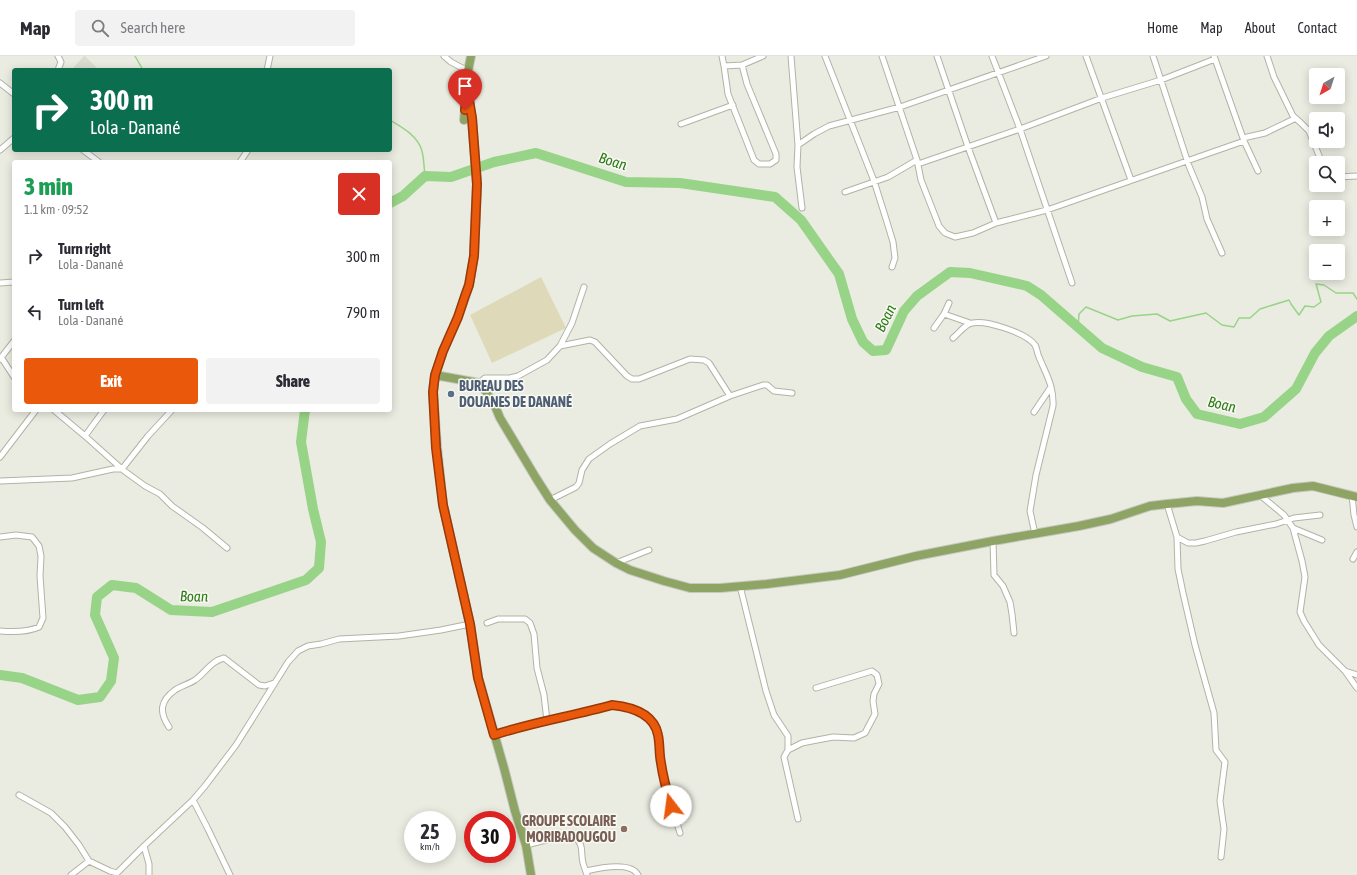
<!DOCTYPE html>
<meta charset="utf-8">
<style>
:root{--surface:#fff;--page:#f2f2f3;--text:#2b2b33;--muted:#7c7c81;--line:#e1e1e2;--accent:#ea580c}
body{margin:0;font-family:"Asap Condensed",sans-serif;background:var(--page);color:var(--text);height:100vh;display:flex;flex-direction:column;font-size:15px;white-space:nowrap}
*{box-sizing:border-box;margin:0}
p{font-size:13px;color:var(--muted)}
.icon{flex:none;width:22px;height:22px;fill:none;stroke:currentColor;stroke-width:2;stroke-linecap:round;stroke-linejoin:round}
.map{position:relative;flex:1;overflow:hidden}
.drawer{position:absolute;left:12px;top:104px;width:380px;height:252px;display:flex;flex-direction:column;background:var(--surface);border-radius:4px;box-shadow:0 2px 10px #0003}
.drawer>*{flex:none}
.top-card{position:absolute;left:12px;top:12px;width:380px;height:84px;border-radius:4px;box-shadow:0 2px 10px #0003;background:#0b6e4f;color:#fff;overflow:hidden}
.needle{width:26px;rotate:219deg}
.fabs{position:absolute;left:1309px;top:12px;display:grid;gap:8px}
.fabs a{display:grid;place-items:center;width:36px;height:36px;border-radius:4px;background:var(--surface);box-shadow:0 2px 10px #0003;font-size:20px}
.speed{position:absolute;left:404px;top:755px;display:flex;gap:8px;font-size:20px;font-weight:700;text-align:center}
.speed>*{display:grid;place-content:center;width:52px;height:52px;border-radius:50%;background:var(--surface);box-shadow:0 2px 10px #0003;line-height:1}
.speed small{font-size:10px;font-weight:400}
.speed .limit{border:6px solid #d22;background:#fff;color:#111}
.pin{position:absolute;display:grid;place-items:center;width:34px;height:34px;color:#fff;margin:-41px -17px;border-radius:50% 50% 50% 0;rotate:-45deg;box-shadow:0 0 4px #0007}
.pin .icon{rotate:45deg}
.me{position:absolute;width:44px;margin:-22px;rotate:345deg;stroke-linejoin:round;filter:drop-shadow(0 0 3px #0008)}
.turn{display:flex;align-items:center;gap:14px;height:84px;padding:0 12px;font-size:18px}
.turn .icon{width:52px;height:52px;stroke-width:2.5}
.turn b{display:block;font-size:28px;line-height:34px}
.round{display:grid;place-items:center;flex:none;width:42px;height:42px;border-radius:4px;background:var(--page)}
.head{display:flex;align-items:center;justify-content:space-between;height:68px;padding:0 12px}
h1{font-size:24px;font-weight:800;line-height:30px;color:#1e9e55}
.action{display:flex;gap:8px;margin-top:auto;padding:8px 12px}
.action a{flex:1;height:46px;border-radius:4px;background:var(--accent);color:#fff;font-size:16px;font-weight:800;line-height:46px;text-align:center}
.action a+a{background:var(--page);color:var(--text)}
ul{padding:0;list-style:none}
li{display:flex;align-items:center;gap:12px;height:56px;padding:0 12px}
li div{flex:1}
li b{display:block;font-size:15px}
li em{font-style:normal}
header{display:flex;align-items:center;gap:24px;box-sizing:border-box;height:56px;padding:0 20px;background:var(--surface);border-bottom:1px solid var(--line)}
header strong{font-size:19px}
nav{display:flex;gap:22px;margin-inline-start:auto;font-size:14px}
.search{width:280px;height:36px;background:var(--page);display:flex;align-items:center;gap:10px;box-sizing:border-box;padding:0 14px;border-radius:4px;color:var(--muted);font-size:15px}
.map>svg:first-child{display:block}
.built{fill:#dadccf}
.green{fill:#dedab9}
.lines{fill:none;stroke-linecap:round;stroke-linejoin:round}
.stream{stroke:#98d487;stroke-width:1.5}
.river{stroke:#98d487;stroke-width:10}
.minor-casing{stroke:#b0b4a4;stroke-width:7}
.primary-casing{stroke:#c6c9c1;stroke-width:10}
.minor{stroke:#fff;stroke-width:5}
.primary{stroke:#8da464;stroke-width:8}
.route-casing{stroke:#983908;stroke-width:10}
.route{stroke:#ea580c;stroke-width:7}
.service-dot{fill:#5c6f8a;stroke:#f8f9f2;stroke-width:1.5}
.education-dot{fill:#8d6e63;stroke:#f8f9f2;stroke-width:1.5}
.labels{text-anchor:middle;dominant-baseline:central;stroke-width:3;stroke-linejoin:round;paint-order:stroke}
.service-label{font-size:14px;font-weight:bold;fill:#4e5e75;stroke:#f8f9f2;text-anchor:start}
.education-label{font-size:14px;font-weight:bold;fill:#785e54;stroke:#f8f9f2;text-anchor:end}
.water-label{font-size:15px;font-style:italic;fill:#2e7c18;stroke:#f8f9f2}
</style>
<header>
<strong>Map</strong>
<div class="search"><svg class="icon" aria-label="search" viewBox="0 0 24 24"><circle cx="10" cy="10" r="6"/><path d="M15 15l6 6"/></svg>Search here</div>
<nav><a>Home</a><a>Map</a><a>About</a><a>Contact</a></nav>
</header>
<div class="map">
<svg width="1357" height="819" viewBox="0 0 1357 819">
<rect width="100%" height="100%" fill="#eaece1"/>
<path class="built" d="M 84,0 L 85,0 L 99,14 L 71,14 Z"/>
<path class="green" d="M 541,221 L 566,272 L 492,307 L 470,259 Z"/>
<g class="lines">
<path class="stream" d="M 135,0 L 143,14
M 390,64 C 402,71 418,80 422,95 C 424,103 424,112 425,120
M 1078,271 L 1079,258 L 1086,251 L 1118,264 L 1132,260 L 1157,258 L 1170,265 L 1206,257 L 1222,269 L 1234,271 L 1239,262 L 1250,262 L 1260,253 L 1289,244 L 1291,248 L 1299,259 L 1305,250 L 1314,251 L 1321,246 L 1316,228 L 1324,229 L 1336,237 L 1353,237 L 1357,243"/>
<path class="river" d="M 390,147 L 403,140 L 425,120 L 451,121 L 494,106 L 536,97 L 626,126 L 680,127 L 775,141 L 801,164 L 839,218 L 852,263 L 863,286 L 873,295 L 886,294 L 904,255 L 917,240 L 950,216 L 970,217 L 1027,230 L 1041,239 L 1102,292 L 1142,311 L 1177,321 L 1186,343 L 1197,358 L 1240,368 L 1264,361 L 1296,333 L 1315,297 L 1329,280 L 1357,260
M 0,619 L 22,622 L 78,644 L 100,641 L 111,625 L 114,602 L 95,559 L 97,541 L 112,529 L 136,532 L 171,554 L 212,556 L 306,524 L 319,512 L 321,486 L 313,453 L 301,386 L 305,354"/>
<defs>
<path id="minor" d="M 58,0 L 61,6 L 58,14
M 444,0 L 451,6 L 468,15
M 722,0 L 724,10 L 742,9 L 763,0
M 791,0 L 798,89
M 825,0 L 874,125 L 886,163 L 893,186 L 895,202 L 892,211
M 882,0 L 917,104 L 921,124 L 939,170 L 945,177 L 955,181 L 973,177 L 996,167 L 1047,154 L 1244,85
M 937,0 L 968,91 L 996,167
M 992,0 L 1020,73 L 1072,227
M 1086,0 L 1131,124
M 1153,0 L 1189,110 L 1202,141 L 1207,163 L 1222,197
M 1214,0 L 1244,85 L 1258,115
M 1267,0 L 1274,21 L 1293,60 L 1301,67 L 1309,75 L 1322,107
M 724,10 L 728,38 L 754,104 L 759,108 L 770,108 L 776,104 L 776,98 L 747,28 L 742,9
M 267,14 L 270,0
M 0,27 L 14,38
M 681,68 L 733,49
M 1243,82 L 1265,77 L 1294,63
M 0,94 L 14,82
M 83,94 L 99,106
M 240,106 L 248,94
M 918,108 L 1020,73 L 1102,42 L 1161,24 L 1215,3
M 1338,121 L 1357,120
M 845,136 L 888,121 L 917,104
M 802,152 L 797,111 L 798,89 L 814,78 L 829,70 L 900,51 L 1046,0
M 0,227 L 14,226
M 944,258 L 970,267
M 934,272 L 944,258 L 949,247
M 953,282 C 958,278 963,271 969,268 C 983,262 1026,277 1035,289 C 1037,292 1037,297 1039,301 C 1046,318 1054,330 1053,350 L 1036,419 L 1030,455 L 1035,478
M 560,290 L 590,284 L 595,286 L 627,320 L 632,323 L 639,323 L 690,303 L 704,304 L 709,307 L 730,340
M 1,301 L 14,321
M 0,303 L 14,285
M 479,327 L 485,322 L 510,322 L 518,320 L 547,304 L 560,290 L 572,267 L 584,231
M 54,354 L 85,380 L 104,354
M 1034,356 L 1051,331
M 85,380 L 123,414 L 145,430 L 160,438 L 172,450 L 203,472 L 227,492
M 0,401 L 36,354
M 0,425 L 72,422 L 113,413 L 122,413 L 148,380 L 172,354
M 1260,439 L 1284,459 L 1293,472 L 1322,484
M 1352,439 L 1354,459 L 1357,471
M 550,444 L 576,431 L 579,427 L 582,414 L 589,403 L 610,388 L 640,370 L 677,363 L 730,340 L 763,329 L 767,329 L 774,335 L 792,337
M 1167,448 L 1177,481 L 1178,513 L 1183,537 L 1195,589 L 1214,657 L 1216,694 L 1225,706 L 1220,745 L 1224,773 L 1221,801
M 1293,472 L 1302,505 L 1305,521 L 1300,556 L 1304,565 L 1319,589 L 1345,615 L 1357,632
M 0,481 L 16,479 L 32,481 L 39,490 L 41,500 L 40,520 L 43,562 L 39,571 C 28,576 12,576 0,575
M 1177,481 L 1188,487 L 1196,487 L 1205,485 L 1236,476 L 1276,468 L 1294,462 L 1320,459
M 993,485 L 994,519 L 1003,530 L 1010,546 L 1012,558 L 1014,577
M 1353,503 L 1357,496
M 616,507 L 649,494
M 740,530 L 766,635 L 774,659 L 788,680 L 788,694 L 784,701 L 798,763
M 487,567 L 498,563 L 525,563 L 530,567 L 534,578 L 537,612 L 544,639 L 547,665
M 1345,615 L 1357,619
M 169,671 C 159,656 160,645 175,634 C 181,630 189,628 195,624 C 205,617 211,605 224,602 L 259,629 L 265,630 L 274,627
M 495,679 L 510,674 L 612,649 C 632,650 655,659 659,681 C 660,690 659,700 661,709 C 665,732 673,754 680,777
M 788,694 L 802,687 L 812,685 L 833,681 L 854,682 L 865,677 L 875,658 L 873,645 L 874,638 L 879,628 L 877,619 L 872,615 L 816,632
M 19,739 L 51,757 L 65,771 L 79,789 L 89,805 L 110,815 L 117,817
M 193,744 L 208,773 L 230,819
M 526,789 L 562,780 L 574,780 C 585,790 580,795 583,807 C 584,811 586,815 587,819
M 586,815 C 599,812 631,805 638,819
M 116,818 L 144,790
M 71,819 L 89,805
M 149,819 L 149,808 L 144,790 L 193,744 L 205,730 L 236,689 L 288,606 L 298,595 L 308,590 L 321,588 L 339,583 L 399,580 L 441,574 L 470,568"/>
<path id="primary" d="M 467,32 L 472,62 L 477,128 L 474,200 L 469,229 L 458,261 L 443,295 L 435,319 L 433,336 L 437,391 L 443,449 L 470,568 L 478,621 L 504,712 L 515,755 L 526,789 L 531,819
M 464,64 L 468,15 L 471,0
M 435,319 L 479,327 L 481,328 L 495,350 L 500,362 L 536,422 L 550,444 L 575,474 L 593,492 L 616,507 L 630,514 L 664,525 L 690,532 L 720,532 L 767,528 L 840,519 L 916,500 L 993,485 L 1079,470 L 1111,463 L 1150,450 L 1167,448 L 1197,445 L 1223,447 L 1293,432 L 1313,430 L 1357,441"/>
</defs>
<use href="#minor" class="minor-casing"/>
<use href="#primary" class="primary-casing"/>
<use href="#minor" class="minor"/>
<use href="#primary" class="primary"/>
</g>
<g class="lines">
<defs>
<path id="route" d="M 465,54 L 467,32 L 472,62 L 477,128 L 474,200 L 469,229 L 465,240 L 458,261 L 443,295 L 435,319 L 433,336 L 436,392 L 443,449 L 470,568 L 478,622 L 494,679 C 533,666 573,660 612,649 C 632,651 654,658 658,679 C 660,688 659,698 661,707 C 663,721 667,736 671,750"/>
</defs>
<use href="#route" class="route-casing"/>
<use href="#route" class="route"/>
</g>
<circle class="service-dot" cx="451" cy="338" r="4"/>
<circle class="education-dot" cx="624" cy="773" r="4"/>
<g class="labels">
<g class="service-label">
<text x="459" y="330">BUREAU DES<tspan x="459" dy="16">DOUANES DE DANANÉ</tspan></text>
</g>
<g class="education-label">
<text x="616" y="765">GROUPE SCOLAIRE<tspan x="616" dy="16">MORIBADOUGOU</tspan></text>
</g>
<g class="water-label">
<text transform="translate(613 105) rotate(17)">Boan</text>
<text transform="translate(885 262) rotate(-63)">Boan</text>
<text transform="translate(1222 348) rotate(13)">Boan</text>
<text transform="translate(194 540) rotate(1)">Boan</text>
</g>
</g>
</svg>
<div class="fabs">
<a><svg class="needle" viewBox="-14 -14 28 28"><path d="M0-13l5 13h-10z" fill="#e53935"/><path d="M0 13l5-13h-10z" fill="#7c7c81"/></svg></a>
<a><svg class="icon" aria-label="sound" viewBox="0 0 24 24"><path d="M4 9h4l5-4v14l-5-4H4zM17 9q2 3 0 6"/></svg></a>
<a><svg class="icon" aria-label="search" viewBox="0 0 24 24"><circle cx="10" cy="10" r="6"/><path d="M15 15l6 6"/></svg></a>
<a>+</a>
<a>−</a>
</div>
<div class="speed"><div>25<small>km/h</small></div><div class="limit">30</div></div>
<div class="pin" style="left:465px;top:54px;background:#d93025"><svg class="icon" aria-label="arrive" viewBox="0 0 24 24"><path d="M6 21V4h12l-3 4 3 4H6"/></svg></div>
<svg class="me" style="left:671px;top:750px" viewBox="-20 -20 40 40"><circle r="19" fill="#fff"/><path d="M0-13L10 11 0 6-10 11z" fill="#ea580c"/></svg>
<div class="top-card">
<div class="turn"><svg class="icon" aria-label="right" viewBox="0 0 24 24"><path d="M7 20v-9h11M14 6l5 5-5 5"/></svg><div><b>300 m</b>Lola - Danané</div></div>
</div>
<section class="drawer">
<div class="head"><div><h1>3 min</h1><p>1.1 km · 09:52</p></div><a class="round" style="background:#d93025;color:#fff"><svg class="icon" aria-label="close" viewBox="0 0 24 24"><path d="M6 6l12 12M18 6L6 18"/></svg></a></div>
<ul>
<li><svg class="icon" aria-label="right" viewBox="0 0 24 24"><path d="M7 20v-9h11M14 6l5 5-5 5"/></svg><div><b>Turn right</b><p>Lola - Danané</p></div><em>300 m</em></li>
<li><svg class="icon" aria-label="left" viewBox="0 0 24 24"><path d="M17 20v-9H6M10 6l-5 5 5 5"/></svg><div><b>Turn left</b><p>Lola - Danané</p></div><em>790 m</em></li>
</ul>
<div class="action"><a>Exit</a><a>Share</a></div>
</section>
</div>
